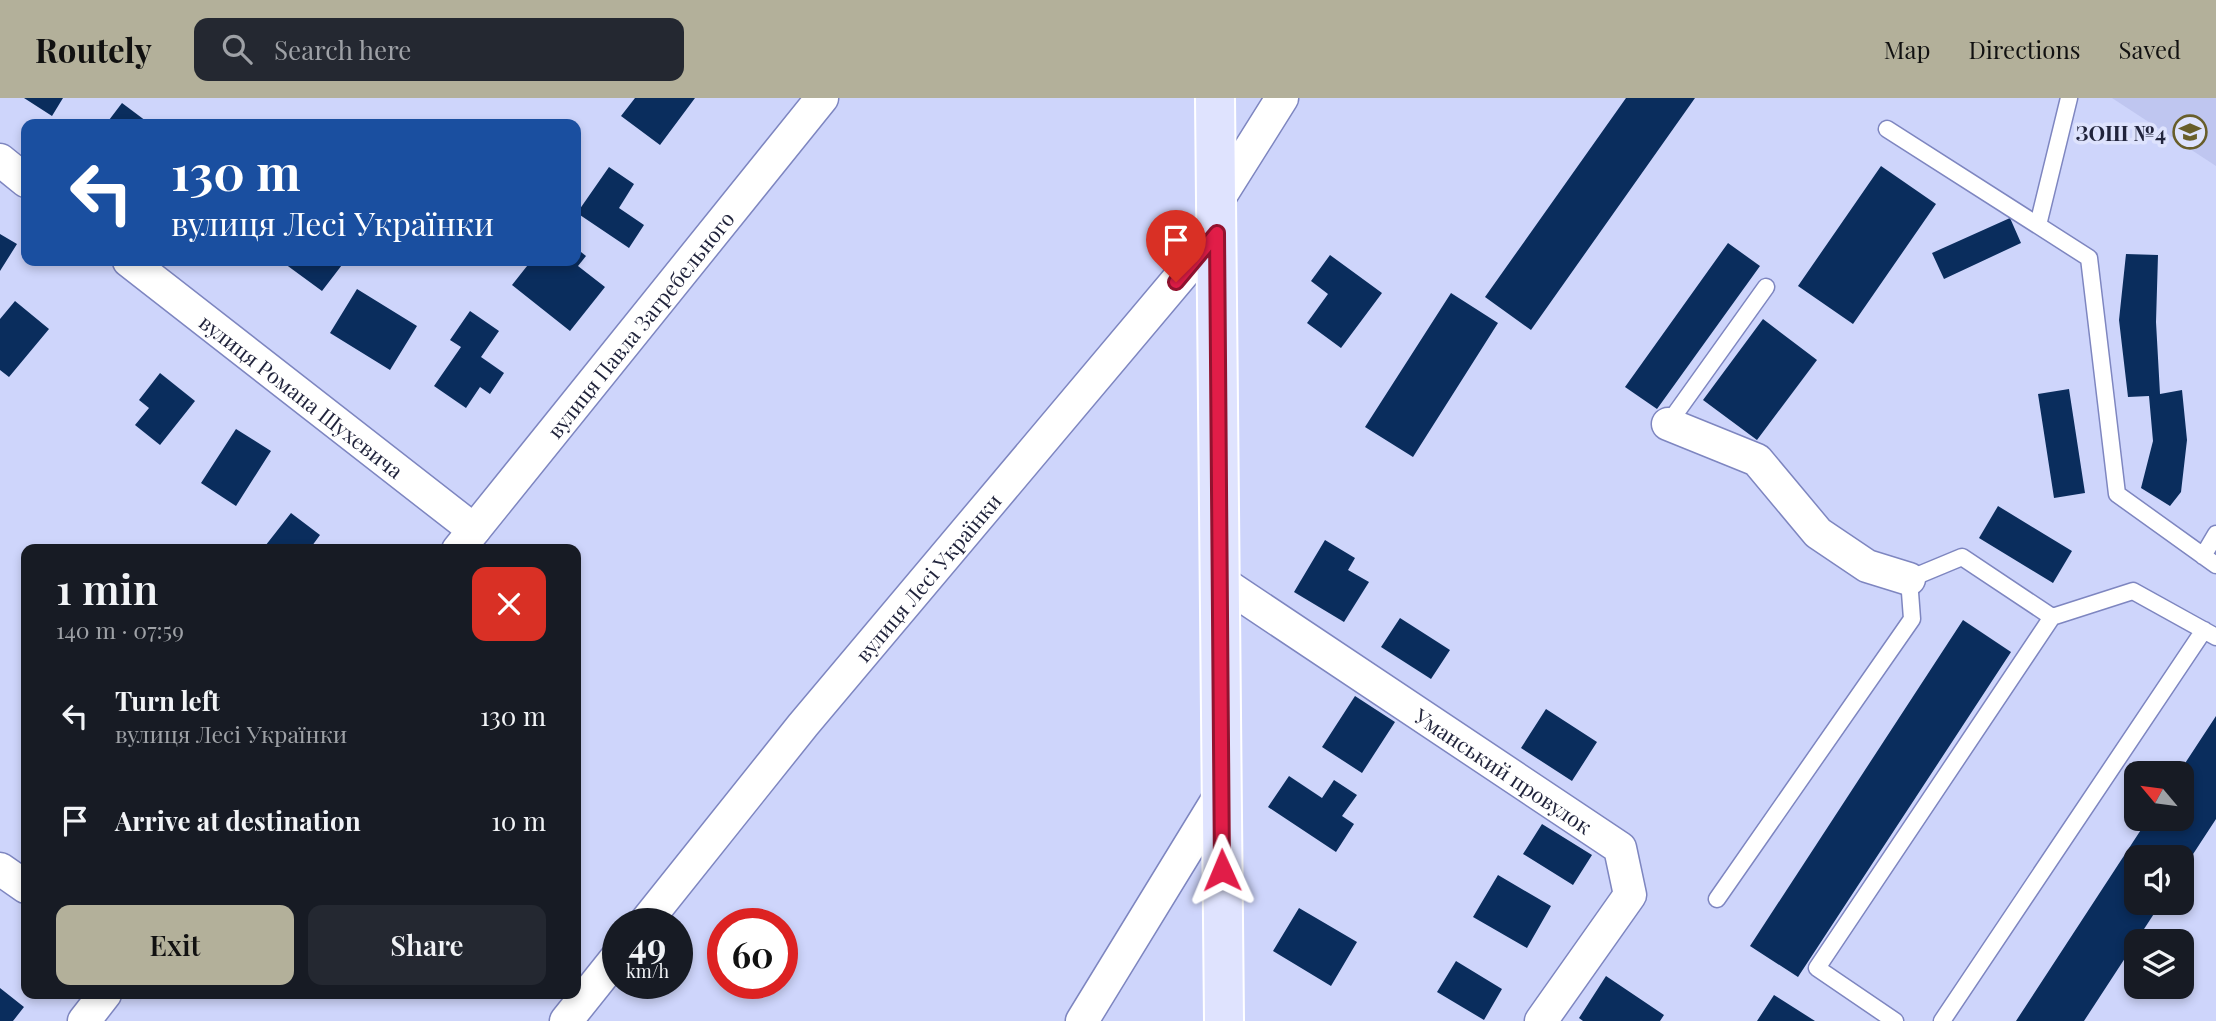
<!DOCTYPE html>
<meta charset="utf-8">
<style>
:root{--surface:#171b24;--page:#242831;--text:#f1f3f6;--muted:#9ea1a6;--accent:#b3b09a}
body{margin:0;font-family:"Playfair Display",serif;background:var(--page);color:var(--text);height:100vh;display:flex;flex-direction:column;font-size:26px;white-space:nowrap}
*{box-sizing:border-box;margin:0}
p{font-size:23px;color:var(--muted)}
.icon{flex:none;width:38px;height:38px;fill:none;stroke:currentColor;stroke-width:2;stroke-linecap:round;stroke-linejoin:round}
.map{position:relative;flex:1;overflow:hidden}
.panel{position:absolute;left:21px;top:446px;width:560px;height:455px;display:flex;flex-direction:column;background:var(--surface);border-radius:14px;box-shadow:0 4px 10px #0003}
.panel>*{flex:none}
.guide{position:absolute;left:21px;top:21px;width:560px;height:147px;border-radius:14px;box-shadow:0 4px 10px #0003;background:#1a4fa0;color:#fff;overflow:hidden}
.needle{width:46px;rotate:299deg}
.tools{position:absolute;left:2124px;top:663px;display:grid;gap:14px}
.tools a{display:grid;place-items:center;width:70px;height:70px;border-radius:14px;background:var(--surface);box-shadow:0 4px 10px #0003;font-size:35px}
.speed{position:absolute;left:602px;top:810px;display:flex;gap:14px;font-size:35px;font-weight:700;text-align:center}
.speed>*{display:grid;place-content:center;width:91px;height:91px;border-radius:50%;background:var(--surface);box-shadow:0 4px 10px #0003;line-height:1}
.speed small{font-size:18px;font-weight:400}
.speed .limit{border:10px solid #d22;background:#fff;color:#111}
.pin{position:absolute;display:grid;place-items:center;width:60px;height:60px;color:#fff;margin:-72px -30px;border-radius:50% 50% 50% 0;rotate:-45deg;box-shadow:0 0 7px #0007}
.pin .icon{rotate:45deg}
.me{position:absolute;width:77px;margin:-38px;rotate:359deg;stroke-linejoin:round;filter:drop-shadow(0 0 5px #0008)}
.turn{display:flex;align-items:center;gap:24px;height:147px;padding:0 35px;font-size:32px}
.turn .icon{width:91px;height:91px;stroke-width:2.5}
.turn b{display:block;font-size:49px;line-height:60px}
.round{display:grid;place-items:center;flex:none;width:74px;height:74px;border-radius:14px;background:var(--page)}
.overview{display:flex;align-items:center;justify-content:space-between;height:119px;padding:0 35px}
h1{font-size:42px;font-weight:600;line-height:52px}
.cta{display:flex;gap:14px;margin-top:auto;padding:14px 35px}
.cta a{flex:1;height:80px;border-radius:14px;background:var(--accent);color:#111;font-size:28px;font-weight:600;line-height:80px;text-align:center}
.cta a+a{background:var(--page);color:var(--text)}
ul{padding:0;list-style:none}
li{display:flex;align-items:center;gap:21px;height:105px;padding:0 35px}
li div{flex:1}
li b{display:block;font-size:26px}
li em{font-style:normal}
header{display:flex;align-items:center;gap:42px;box-sizing:border-box;height:98px;padding:0 35px;background:var(--accent);color:#111}
header strong{font-size:33px}
nav{display:flex;gap:38px;margin-inline-start:auto;font-size:24px}
.search{width:490px;height:63px;background:var(--page);display:flex;align-items:center;gap:18px;box-sizing:border-box;padding:0 24px;border-radius:14px;color:var(--muted);font-size:26px}
.map>svg:first-child{display:block}
.built{fill:#bfc6f0}
.building{fill:#0a2d5d}
.lines{fill:none;stroke-linecap:round;stroke-linejoin:round}
.service-casing{stroke:#7e86c0;stroke-width:19}
.minor-casing{stroke:#7e86c0;stroke-width:35}
.primary-casing{stroke:#fff;stroke-width:42}
.service{stroke:#fff;stroke-width:16}
.minor{stroke:#fff;stroke-width:32}
.primary{stroke:#dfe3fe;stroke-width:38}
.route-casing{stroke:#92132f;stroke-width:18}
.route{stroke:#e11d48;stroke-width:12}
.labels{text-anchor:middle;dominant-baseline:central;stroke-width:7;stroke-linejoin:round;paint-order:stroke}
.poi-label{font-size:21px;font-weight:bold;fill:#21243c;stroke:#dee3fd;text-anchor:end}
.street-label{font-size:21px;fill:#21243c;stroke:#dee3fd}
</style>
<header>
<strong>Routely</strong>
<div class="search"><svg class="icon" aria-label="search" viewBox="0 0 24 24"><circle cx="10" cy="10" r="6"/><path d="M15 15l6 6"/></svg>Search here</div>
<nav><a>Map</a><a>Directions</a><a>Saved</a></nav>
</header>
<div class="map">
<svg width="2216" height="923" viewBox="0 0 2216 923">
<rect width="100%" height="100%" fill="#ced5fb"/>
<path class="built" d="M 2112,0 L 2216,0 L 2216,68 Z"/>
<path class="building" d="M 24,0 L 63,0 L 52,18 Z
M 635,0 L 695,0 L 660,47 L 621,18 Z
M 1626,0 L 1695,0 L 1531,232 L 1485,199 Z
M 122,5 L 150,26 L 106,26 Z
M 1881,68 L 1936,106 L 1853,226 L 1798,188 Z
M 609,69 L 634,86 L 619,110 L 644,127 L 629,150 L 577,115 Z
M 2010,120 L 2021,145 L 1944,181 L 1932,155 Z
M 0,136 L 17,146 L 0,173 Z
M 1728,145 L 1760,168 L 1657,311 L 1625,289 Z
M 576,150 L 586,158 L 578,168 L 605,189 L 570,233 L 512,187 L 531,163 L 576,163 Z
M 2126,156 L 2158,157 L 2156,224 L 2160,296 L 2182,292 L 2187,342 L 2181,394 L 2170,408 L 2141,390 L 2153,343 L 2149,298 L 2128,299 L 2119,222 Z
M 1330,157 L 1382,195 L 1341,250 L 1307,225 L 1328,196 L 1311,183 Z
M 281,163 L 345,163 L 322,193 Z
M 357,191 L 417,228 L 390,272 L 330,235 Z
M 1451,195 L 1498,225 L 1413,359 L 1365,329 Z
M 15,203 L 49,231 L 9,279 L 0,272 L 0,221 Z
M 470,213 L 499,233 L 481,259 L 504,275 L 490,296 L 480,289 L 466,310 L 434,288 L 461,249 L 450,242 Z
M 1763,221 L 1817,262 L 1757,342 L 1703,302 Z
M 160,275 L 195,303 L 160,347 L 135,327 L 149,310 L 139,302 Z
M 2069,291 L 2085,395 L 2054,400 L 2038,296 Z
M 236,331 L 271,353 L 236,408 L 201,385 Z
M 1998,408 L 2072,453 L 2053,485 L 1979,440 Z
M 291,415 L 320,437 L 309,452 L 262,452 Z
M 1325,442 L 1355,460 L 1348,472 L 1369,484 L 1344,524 L 1294,494 Z
M 1400,520 L 1450,552 L 1431,581 L 1381,549 Z
M 1963,522 L 2011,554 L 1798,879 L 1750,848 Z
M 1355,598 L 1395,624 L 1362,675 L 1322,649 Z
M 1546,611 L 1597,644 L 1572,683 L 1521,650 Z
M 2216,618 L 2216,721 L 2182,773 L 2182,760 L 2137,760 L 2137,805 L 2161,805 L 2084,923 L 2016,923 L 2148,721 L 2182,721 L 2182,676 L 2178,676 Z
M 1289,678 L 1322,700 L 1334,682 L 1357,697 L 1342,718 L 1354,726 L 1336,754 L 1268,709 Z
M 1542,726 L 1592,757 L 1573,787 L 1523,756 Z
M 1498,777 L 1551,808 L 1527,850 L 1473,819 Z
M 1299,810 L 1357,844 L 1331,888 L 1273,853 Z
M 1456,863 L 1502,891 L 1484,922 L 1437,894 Z
M 1606,878 L 1664,917 L 1660,923 L 1583,923 L 1579,920 Z
M 0,890 L 24,909 L 13,923 L 0,923 Z
M 1774,897 L 1815,923 L 1757,923 Z"/>
<g class="lines">
<defs>
<path id="service" d="M 1887,31 L 2089,160 L 2117,396 L 2216,467
M 2038,127 L 2069,0
M 1668,326 L 1766,189
M 2203,458 L 2216,436
M 1717,801 L 1912,521 L 1909,481 L 1962,459 L 2052,519 L 2133,493 L 2216,539
M 1895,923 L 1817,870 L 2052,519
M 1942,923 L 2204,532"/>
<g id="minor">
<path d="M 0,62 L 26,83"/>
<path d="M 1216,105 L 1282,0"/>
<path id="s1" d="M 129,163 L 474,432"/>
<path d="M 1668,326 L 1757,362 L 1818,435 L 1867,468 L 1909,481"/>
<path id="s2" d="M 458,452 L 822,0"/>
<path id="s3" d="M 1220,483 L 1620,750 L 1630,797 L 1541,923"/>
<path d="M 0,771 L 26,789"/>
<path id="s4" d="M 644,826 L 803,627 L 1217,135"/>
<path d="M 84,923 L 105,896"/>
<path d="M 566,923 L 618,858"/>
<path d="M 1082,923 L 1221,696"/>
</g>
<path id="primary" d="M 1215,0 L 1224,923"/>
</defs>
<use href="#service" class="service-casing"/>
<use href="#minor" class="minor-casing"/>
<use href="#primary" class="primary-casing"/>
<use href="#service" class="service"/>
<use href="#minor" class="minor"/>
<use href="#primary" class="primary"/>
</g>
<g class="lines">
<defs>
<path id="route" d="M 1176,184 L 1217,135 L 1222,772"/>
</defs>
<use href="#route" class="route-casing"/>
<use href="#route" class="route"/>
</g>
<defs>
<symbol id="school-ring" viewBox="-11 -11 22 22"><circle r="9.5" fill="#dee3fd" stroke="#685e2a" stroke-width="1.5"/><path d="M0-5L7-2L0 1L-7-2ZM-4 1L0 2.5L4 1V4Q0 6-4 4Z" fill="#685e2a"/></symbol>
</defs>
<g fill-rule="evenodd">
<use href="#school-ring" x="2171" y="15" width="38" height="38"/>
</g>
<g class="labels">
<g class="poi-label">
<text x="2166" y="34">ЗОШ №4</text>
</g>
<g class="street-label">
<text stroke="none"><textPath href="#s2" startOffset="290">вулиця Павла Загребельного</textPath></text>
<text stroke="none"><textPath href="#s1" startOffset="219">вулиця Романа Шухевича</textPath></text>
<text stroke="none"><textPath href="#s4" startOffset="448">вулиця Лесі Українки</textPath></text>
<text stroke="none"><textPath href="#s3" startOffset="341">Уманський провулок</textPath></text>
</g>
</g>
</svg>
<div class="tools">
<a><svg class="needle" viewBox="-14 -14 28 28"><path d="M0-13l5 13h-10z" fill="#e53935"/><path d="M0 13l5-13h-10z" fill="#9ea1a6"/></svg></a>
<a><svg class="icon" aria-label="sound" viewBox="0 0 24 24"><path d="M4 9h4l5-4v14l-5-4H4zM17 9q2 3 0 6"/></svg></a>
<a><svg class="icon" aria-label="layers" viewBox="0 0 24 24"><path d="M12 4l9 5-9 5-9-5zM3 14l9 5 9-5"/></svg></a>
</div>
<div class="speed"><div>49<small>km/h</small></div><div class="limit">60</div></div>
<div class="pin" style="left:1176px;top:184px;background:#d93025"><svg class="icon" aria-label="arrive" viewBox="0 0 24 24"><path d="M6 21V4h12l-3 4 3 4H6"/></svg></div>
<svg class="me" style="left:1222px;top:772px" viewBox="-20 -20 40 40"><path d="M0-17L14 15 0 8-14 15z" fill="#e11d48" stroke="#fff" stroke-width="4"/></svg>
<div class="guide">
<div class="turn"><svg class="icon" aria-label="left" viewBox="0 0 24 24"><path d="M17 20v-9H6M10 6l-5 5 5 5"/></svg><div><b>130 m</b>вулиця Лесі Українки</div></div>
</div>
<section class="panel">
<div class="overview"><div><h1>1 min</h1><p>140 m · 07:59</p></div><a class="round" style="background:#d93025;color:#fff"><svg class="icon" aria-label="close" viewBox="0 0 24 24"><path d="M6 6l12 12M18 6L6 18"/></svg></a></div>
<ul>
<li><svg class="icon" aria-label="left" viewBox="0 0 24 24"><path d="M17 20v-9H6M10 6l-5 5 5 5"/></svg><div><b>Turn left</b><p>вулиця Лесі Українки</p></div><em>130 m</em></li>
<li><svg class="icon" aria-label="arrive" viewBox="0 0 24 24"><path d="M6 21V4h12l-3 4 3 4H6"/></svg><div><b>Arrive at destination</b></div><em>10 m</em></li>
</ul>
<div class="cta"><a>Exit</a><a>Share</a></div>
</section>
</div>
